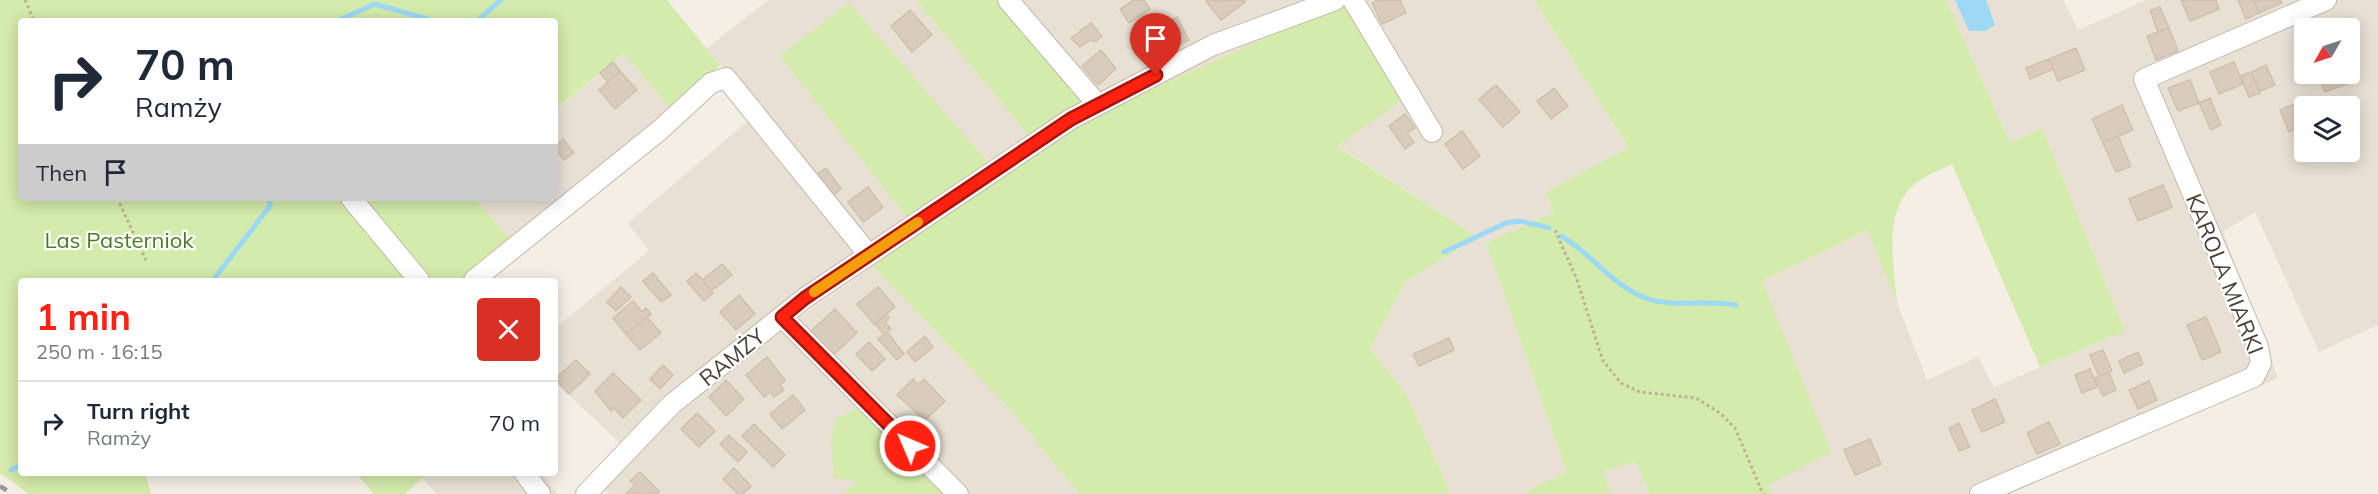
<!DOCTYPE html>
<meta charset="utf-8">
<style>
:root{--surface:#fff;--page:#f2f2f3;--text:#1f2937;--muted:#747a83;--line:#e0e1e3;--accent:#f21}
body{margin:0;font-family:Mulish,sans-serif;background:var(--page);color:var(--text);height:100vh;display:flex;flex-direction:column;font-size:22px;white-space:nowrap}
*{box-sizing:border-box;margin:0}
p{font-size:20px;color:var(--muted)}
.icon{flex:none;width:33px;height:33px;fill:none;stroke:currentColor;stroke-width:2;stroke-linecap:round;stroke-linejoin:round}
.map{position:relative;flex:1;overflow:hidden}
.drawer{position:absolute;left:18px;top:278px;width:540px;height:198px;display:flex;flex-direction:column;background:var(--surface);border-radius:6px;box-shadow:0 3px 15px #0003}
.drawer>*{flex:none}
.top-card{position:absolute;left:18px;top:18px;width:540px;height:183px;border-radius:6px;box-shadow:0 3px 15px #0003;background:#fff;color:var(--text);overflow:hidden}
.needle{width:39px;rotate:231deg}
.fabs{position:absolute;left:2294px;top:18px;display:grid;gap:12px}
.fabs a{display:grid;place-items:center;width:66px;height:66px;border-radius:6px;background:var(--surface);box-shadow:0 3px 15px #0003;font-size:30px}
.pin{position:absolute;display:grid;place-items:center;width:51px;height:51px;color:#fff;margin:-62px -26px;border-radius:50% 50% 50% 0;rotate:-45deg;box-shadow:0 0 6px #0007}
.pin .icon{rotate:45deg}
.me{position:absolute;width:66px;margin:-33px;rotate:315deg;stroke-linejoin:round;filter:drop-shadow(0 0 4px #0008)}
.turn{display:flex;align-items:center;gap:21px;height:126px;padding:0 18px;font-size:27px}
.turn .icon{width:78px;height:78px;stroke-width:2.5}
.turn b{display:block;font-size:42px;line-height:51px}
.then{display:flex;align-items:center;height:57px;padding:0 18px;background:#0003;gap:12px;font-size:22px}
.round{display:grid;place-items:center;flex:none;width:63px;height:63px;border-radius:6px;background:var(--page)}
.headline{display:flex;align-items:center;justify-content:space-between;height:102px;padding:0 18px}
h1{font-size:36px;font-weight:700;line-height:45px;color:var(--accent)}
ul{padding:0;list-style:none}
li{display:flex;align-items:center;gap:18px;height:84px;padding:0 18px;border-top:2px solid var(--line)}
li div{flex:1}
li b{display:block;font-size:22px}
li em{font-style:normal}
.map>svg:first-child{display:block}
.residential{fill:#e8e0d3;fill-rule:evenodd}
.green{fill:#d3ebab}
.water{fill:#9dd8f5}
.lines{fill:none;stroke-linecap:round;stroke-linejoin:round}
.stream{stroke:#9dd8f5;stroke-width:5}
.building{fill:#d9ccbd;stroke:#d1c0ad;stroke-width:1.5}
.minor-casing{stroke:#c3b8aa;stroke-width:22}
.path{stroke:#c3b098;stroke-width:3;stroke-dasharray:3 3;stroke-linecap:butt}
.minor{stroke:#fff;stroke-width:20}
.rail{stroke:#969696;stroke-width:4.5;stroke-dasharray:8 8;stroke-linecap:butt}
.route-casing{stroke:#a6160b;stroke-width:15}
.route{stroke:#f21;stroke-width:10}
.slow{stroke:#f59e0b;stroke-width:10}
.labels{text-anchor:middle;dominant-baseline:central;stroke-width:4.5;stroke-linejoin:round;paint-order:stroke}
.park-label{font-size:22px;fill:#4c7c24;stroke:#fff}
.street-label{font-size:22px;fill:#473e34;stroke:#fff}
</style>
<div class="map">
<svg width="2378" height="494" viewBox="0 0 2378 494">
<rect width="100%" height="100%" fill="#f4eee5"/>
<path class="residential" d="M 768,0 L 916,0 L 1030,137 L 910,221 L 622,445 L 555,382 L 555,328 L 649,251 L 628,223 L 749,120 L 738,88 L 707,48 Z
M 1011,0 L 1534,0 L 1629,149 L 1547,192 L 1554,212 L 1486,243 L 1567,472 L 1522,494 L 1451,494 L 1406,394 L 1370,349 L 1405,282 L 1477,237 L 1337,145 L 1346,2 L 1098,114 Z
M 1946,0 L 2063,0 L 2078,30 L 2146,0 L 2378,0 L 2378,325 L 2319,352 L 2255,212 L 2223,232 L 2278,378 L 2009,494 L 1772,494 L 1768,485 L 1762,281 L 1869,230 L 1927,380 L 1978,357 L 1994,387 L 2125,331 L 2042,128 L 2010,143 ZM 2304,28 L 2349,28 L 2349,74 L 2304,74 ZM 2304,106 L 2349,106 L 2349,152 L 2304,152 Z
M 624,53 L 674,113 L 514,245 L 475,198 L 555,198 L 555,105 L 558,108 Z
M 873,266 L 1007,406 L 1079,494 L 966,494 L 797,319 Z
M 782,326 L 861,408 L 859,482 L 843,494 L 610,494 L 605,490 L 616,471 L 676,410 Z
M 1636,461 L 1650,494 L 1611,494 L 1603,472 Z
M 428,473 L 542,473 L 558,494 L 437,494 L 422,478 Z"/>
<path class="green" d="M 0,0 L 667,0 L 720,65 L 674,113 L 624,53 L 557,108 L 555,105 L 555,21 L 21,21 L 21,198 L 475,198 L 514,245 L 470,280 L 430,278 L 427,280 L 21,280 L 21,472 L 145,473 L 151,494 L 29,494 L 0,473 Z
M 916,0 L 997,0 L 1086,105 L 1030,137 Z
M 1534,0 L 1946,0 L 2010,143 L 2042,128 L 2125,331 L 2040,367 L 1952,164 C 1940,170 1925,175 1915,184 C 1882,210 1894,266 1897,303 L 1868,230 L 1762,281 L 1831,452 L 1768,485 L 1772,494 L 1650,494 L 1636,461 L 1603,472 L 1611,494 L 1522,494 L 1567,472 L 1486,243 L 1554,212 L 1546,192 L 1629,148 Z
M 1346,2 L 1404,99 L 1337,146 L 1477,237 L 1405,282 L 1370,349 L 1406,394 L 1451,494 L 1079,494 L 1007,406 L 873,266 L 991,180 L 1073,125 Z
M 849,3 L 991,166 L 910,221 L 780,56 Z
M 861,408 L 947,494 L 843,494 L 858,482 L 834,478 L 831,442 L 836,418 Z
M 356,473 L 428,473 L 405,494 L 374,494 Z"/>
<path class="water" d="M 1955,0 L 1986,0 L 1995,25 L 1985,31 L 1969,31 Z"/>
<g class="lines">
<path class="stream" d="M 337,21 L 375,4 L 434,21
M 477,21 L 501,0
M 1561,236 C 1590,252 1611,284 1643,297 C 1672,309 1705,299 1736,305
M 1444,252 L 1506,223 L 1520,221 L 1549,228
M 213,280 L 270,206 L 269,198
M 11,470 L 21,465"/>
</g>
<path class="building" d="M 1134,0 L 1144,0 L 1150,9 L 1129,23 L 1120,9 Z
M 1244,0 L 1245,2 L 1221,20 L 1206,1 Z
M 1378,0 L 1400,0 L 1406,13 L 1382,24 L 1372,3 Z
M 2181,0 L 2216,0 L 2219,9 L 2190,21 Z
M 2238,0 L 2253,0 L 2259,13 L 2246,19 Z
M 2253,0 L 2280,0 L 2282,3 L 2259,13 Z
M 2160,7 L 2169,28 L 2158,32 L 2150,11 Z
M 910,10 L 932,35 L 912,52 L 891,26 Z
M 1177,17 L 1189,40 L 1165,53 L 1153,30 Z
M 1091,23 L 1102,36 L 1095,42 L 1090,40 L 1080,47 L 1071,38 Z
M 2169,28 L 2178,51 L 2156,60 L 2147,36 Z
M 2076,48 L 2085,70 L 2058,81 L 2049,59 Z
M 1101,50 L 1116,69 L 1098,85 L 1082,66 Z
M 2049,59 L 2053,69 L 2030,79 L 2026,68 Z
M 2349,60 L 2357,80 L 2325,92 L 2318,74 L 2349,74 Z
M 613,62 L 620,71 L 608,82 L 600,73 Z
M 2234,62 L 2243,84 L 2219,94 L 2210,72 Z
M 2266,65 L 2275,85 L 2260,91 L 2251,72 Z
M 620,71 L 637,90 L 615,109 L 599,90 Z
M 2251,72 L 2260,93 L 2249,97 L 2240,76 Z
M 2190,80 L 2199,103 L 2178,111 L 2168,88 Z
M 1496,85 L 1520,112 L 1503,127 L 1479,99 Z
M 1554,88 L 1568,106 L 1551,119 L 1537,101 Z
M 2210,98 L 2221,125 L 2211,130 L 2199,103 Z
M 2309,98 L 2313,106 L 2304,106 L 2304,126 L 2289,132 L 2280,110 Z
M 2122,105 L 2133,130 L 2103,143 L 2092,119 Z
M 1405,114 L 1415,128 L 1407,133 L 1414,142 L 1405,149 L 1389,126 Z
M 1462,131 L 1480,156 L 1463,169 L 1445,144 Z
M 2118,136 L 2131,166 L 2116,172 L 2103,143 Z
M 563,139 L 574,153 L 564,160 L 555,148 Z
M 826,168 L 841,189 L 828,199 L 813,177 Z
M 2163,185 L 2172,207 L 2138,221 L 2129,199 Z
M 868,187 L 883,207 L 863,222 L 848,202 Z
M 722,264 L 732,275 L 711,291 L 702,280 Z
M 653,273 L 671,295 L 661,302 L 643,281 Z
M 696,273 L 713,293 L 704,301 L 687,281 Z
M 621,287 L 631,297 L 616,311 L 607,302 Z
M 878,287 L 895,307 L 874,324 L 857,304 Z
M 739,295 L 755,314 L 736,330 L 720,312 Z
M 633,301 L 642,312 L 646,308 L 651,314 L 626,334 L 613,318 Z
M 835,309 L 857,333 L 833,355 L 811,331 Z
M 886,315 L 889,318 L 885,322 L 891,329 L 887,332 L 904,354 L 897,360 L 878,339 L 884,334 L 875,324 Z
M 647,317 L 661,333 L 640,350 L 626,334 Z
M 2206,317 L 2221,352 L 2202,360 L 2187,325 Z
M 925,336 L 933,347 L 915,362 L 907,352 Z
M 1449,338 L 1454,350 L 1419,366 L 1413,354 Z
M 869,342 L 885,359 L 872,371 L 856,354 Z
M 2103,350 L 2112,371 L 2099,377 L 2090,355 Z
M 2138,352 L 2143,364 L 2124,373 L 2119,361 Z
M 767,357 L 785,380 L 780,385 L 784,390 L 774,397 L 770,392 L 764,397 L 746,375 Z
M 576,360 L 590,374 L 569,394 L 555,379 Z
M 663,365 L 673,375 L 660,389 L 650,379 Z
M 2090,369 L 2097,387 L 2082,393 L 2075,375 Z
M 2109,372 L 2116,390 L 2103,396 L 2095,378 Z
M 613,373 L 641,400 L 623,418 L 614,408 L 611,411 L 595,391 Z
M 913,379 L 918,385 L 924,379 L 945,401 L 925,420 L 897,395 Z
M 726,380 L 744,399 L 726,416 L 709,397 Z
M 2149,381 L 2157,400 L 2138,409 L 2129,390 Z
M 793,395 L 805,410 L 782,429 L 770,414 Z
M 1995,399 L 2005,422 L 1982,432 L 1972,410 Z
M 697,413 L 715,431 L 699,447 L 681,429 Z
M 2049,422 L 2060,444 L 2037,454 L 2027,433 Z
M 1959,423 L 1970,447 L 1959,451 L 1949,428 Z
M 754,424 L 785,455 L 773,467 L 742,436 Z
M 729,435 L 747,452 L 738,462 L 720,444 Z
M 1870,439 L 1881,464 L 1855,475 L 1844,450 Z
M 734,468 L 751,486 L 743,494 L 738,494 L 723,479 Z
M 640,472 L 659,491 L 657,494 L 626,494 L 635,485 L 630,481 Z"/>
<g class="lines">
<defs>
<path id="minor" d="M 1008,0 L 1098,105
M 1353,0 L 1432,132
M 351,198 L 419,280
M 474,280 L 660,130 L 711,83 L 726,78 L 869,255
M 782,317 L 958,494
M 524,472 L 540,494
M 586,494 L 672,404 L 805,298 L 1071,119 L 1213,45 L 1335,0
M 1980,494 L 2254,377 L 2261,363 L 2258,347 L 2144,79 L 2326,0"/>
</defs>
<use href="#minor" class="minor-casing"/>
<path class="path" d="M 25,0 L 34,21
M 117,198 L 146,260
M 1555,230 L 1577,280 L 1603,361 L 1621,383 L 1640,392 L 1696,398 L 1720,413 L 1735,428 L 1763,494"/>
<use href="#minor" class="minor"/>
<path class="rail" d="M 0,486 L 12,494"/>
</g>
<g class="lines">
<defs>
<path id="route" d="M 910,446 L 782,317 L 805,298 L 1071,119 L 1156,75"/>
</defs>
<use href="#route" class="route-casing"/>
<use href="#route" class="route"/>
<path class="slow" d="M 814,292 L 918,222"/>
</g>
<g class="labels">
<g class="park-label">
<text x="119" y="240">Las Pasterniok</text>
</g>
<g class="street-label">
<text transform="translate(2225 274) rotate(68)">KAROLA MIARKI</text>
<text transform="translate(732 357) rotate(-39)">RAMŻY</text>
</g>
</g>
</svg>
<div class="fabs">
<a><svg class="needle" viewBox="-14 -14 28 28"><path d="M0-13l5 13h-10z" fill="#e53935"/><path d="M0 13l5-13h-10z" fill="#747a83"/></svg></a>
<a><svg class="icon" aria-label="layers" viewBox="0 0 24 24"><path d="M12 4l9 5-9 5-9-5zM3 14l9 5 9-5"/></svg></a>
</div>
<div class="pin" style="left:1156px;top:75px;background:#d93025"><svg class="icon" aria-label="arrive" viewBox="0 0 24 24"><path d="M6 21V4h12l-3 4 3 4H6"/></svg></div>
<svg class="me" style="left:910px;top:446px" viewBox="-20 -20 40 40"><circle r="17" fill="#f21" stroke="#fff" stroke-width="3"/><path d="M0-11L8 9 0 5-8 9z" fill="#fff"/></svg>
<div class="top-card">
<div class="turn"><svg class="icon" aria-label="right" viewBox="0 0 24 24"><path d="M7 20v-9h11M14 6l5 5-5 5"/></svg><div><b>70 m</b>Ramży</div></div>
<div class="then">Then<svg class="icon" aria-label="arrive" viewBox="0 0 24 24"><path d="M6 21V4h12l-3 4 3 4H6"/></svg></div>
</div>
<section class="drawer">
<div class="headline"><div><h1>1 min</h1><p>250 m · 16:15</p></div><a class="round" style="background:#d93025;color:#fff"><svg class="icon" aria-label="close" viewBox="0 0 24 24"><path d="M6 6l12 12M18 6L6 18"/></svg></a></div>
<ul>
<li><svg class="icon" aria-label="right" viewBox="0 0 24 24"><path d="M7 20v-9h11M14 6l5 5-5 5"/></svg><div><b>Turn right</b><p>Ramży</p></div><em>70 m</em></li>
</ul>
</section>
</div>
